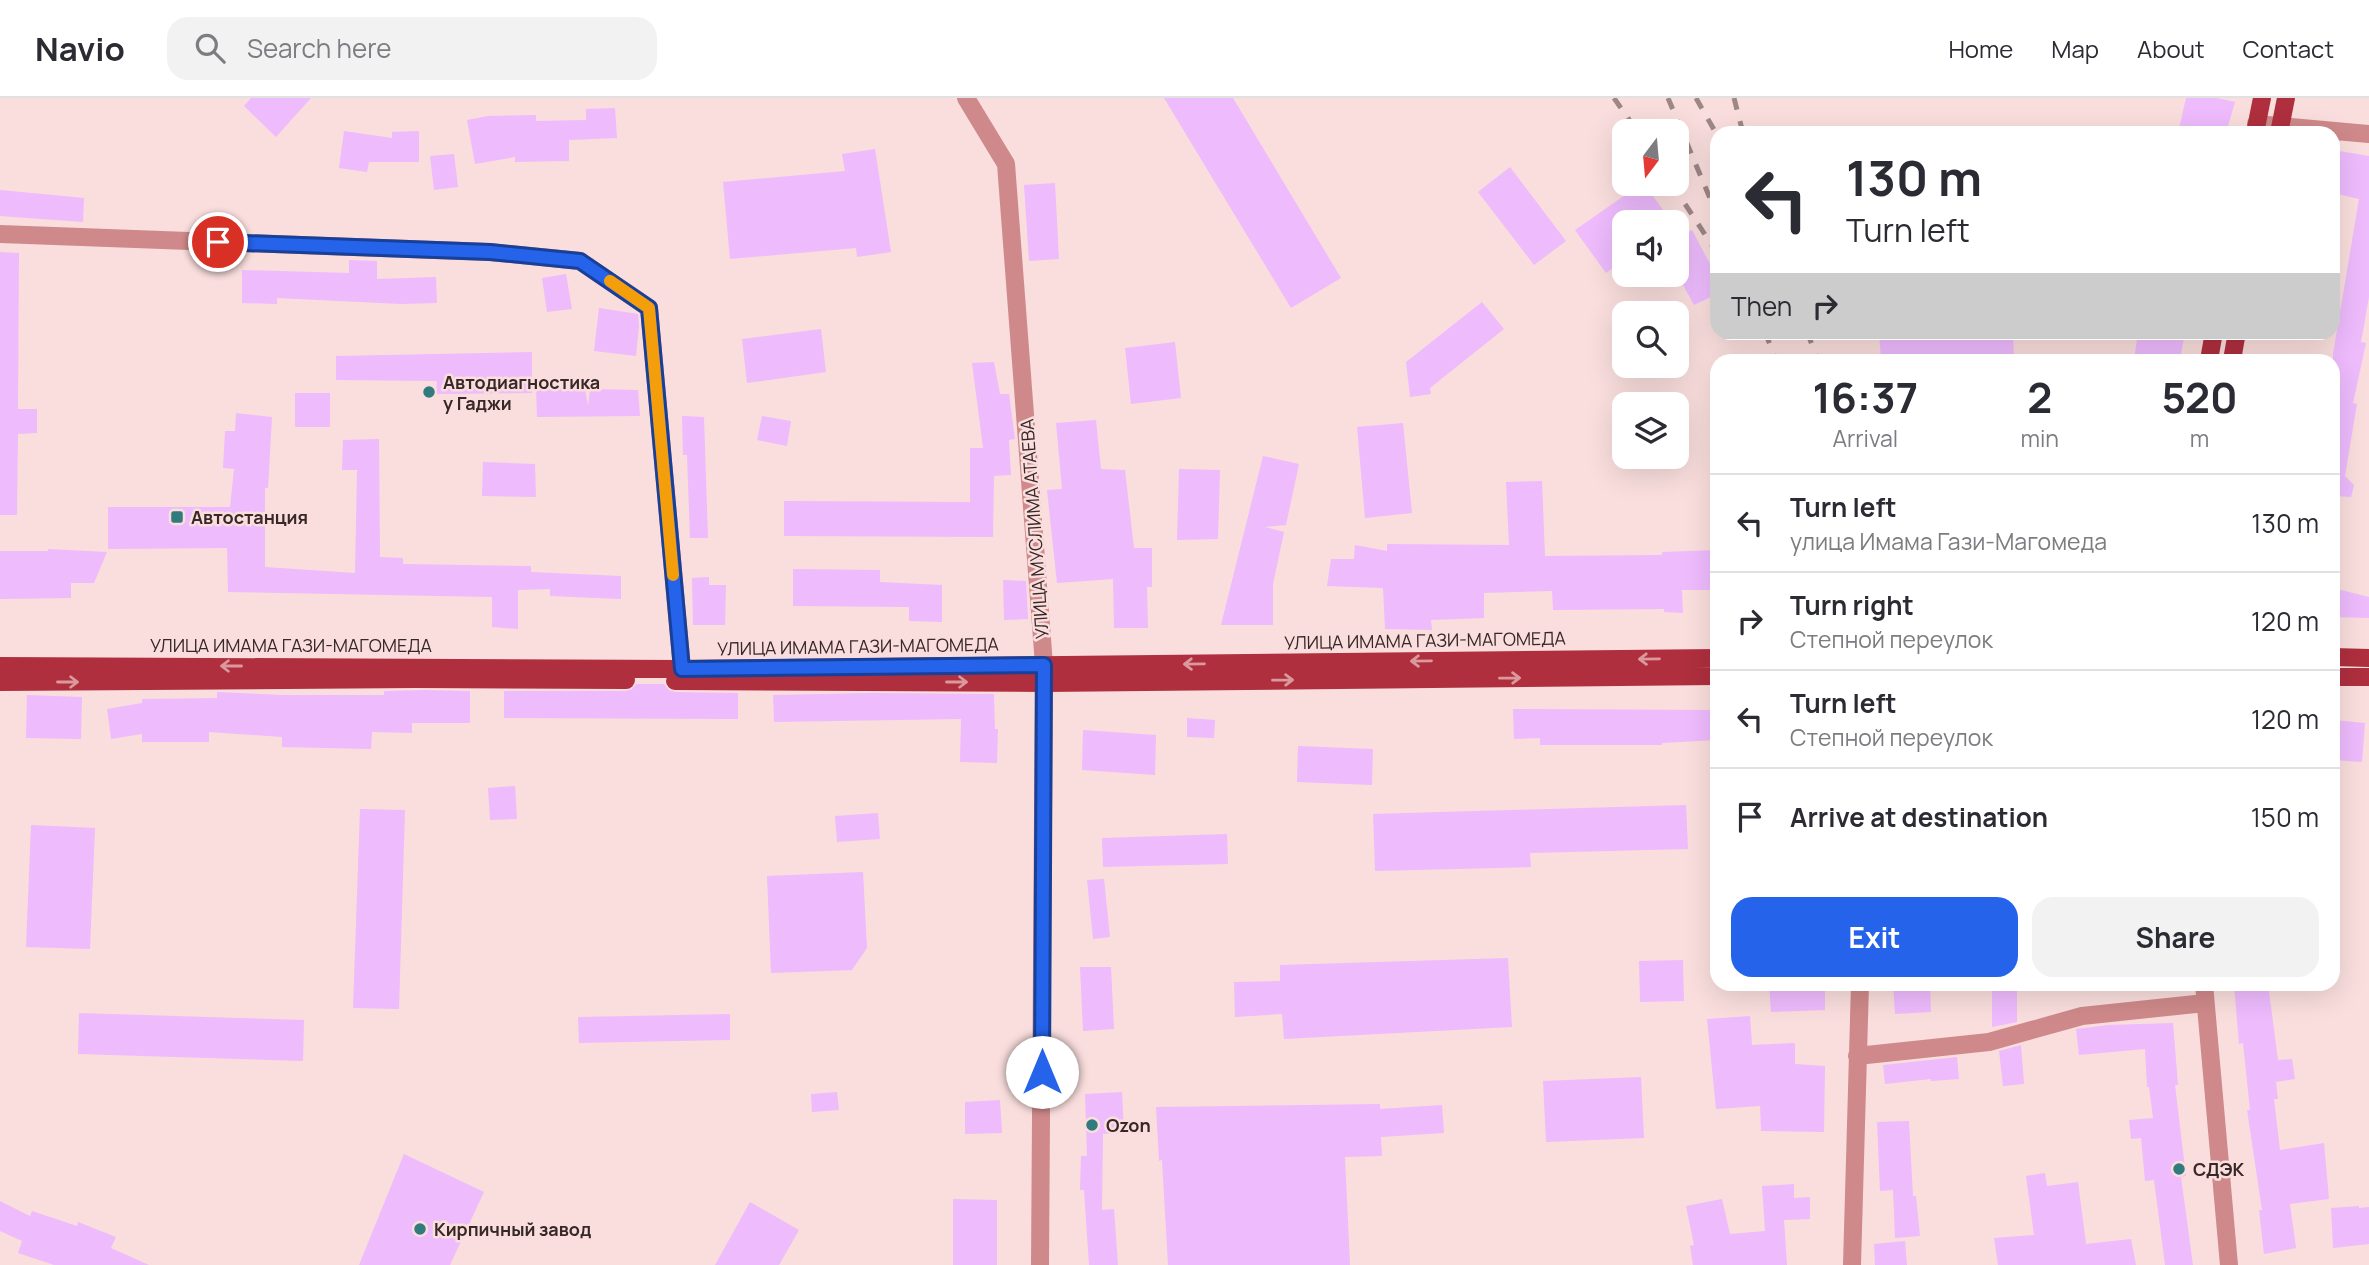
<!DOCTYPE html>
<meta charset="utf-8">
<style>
:root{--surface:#fff;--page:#f2f2f3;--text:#2b2b33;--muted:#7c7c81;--line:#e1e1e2;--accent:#2563eb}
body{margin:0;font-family:Manrope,sans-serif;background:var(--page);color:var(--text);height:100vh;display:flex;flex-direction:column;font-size:26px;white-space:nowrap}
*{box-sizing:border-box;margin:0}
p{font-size:23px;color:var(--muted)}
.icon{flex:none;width:38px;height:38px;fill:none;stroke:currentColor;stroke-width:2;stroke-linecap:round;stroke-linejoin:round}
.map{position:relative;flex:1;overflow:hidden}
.panel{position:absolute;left:1710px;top:256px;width:630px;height:637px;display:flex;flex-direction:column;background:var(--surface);border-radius:21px;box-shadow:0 7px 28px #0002}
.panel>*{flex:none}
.top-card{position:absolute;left:1710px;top:28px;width:630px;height:214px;border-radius:21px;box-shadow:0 7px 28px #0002;background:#fff;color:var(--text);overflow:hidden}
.needle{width:46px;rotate:196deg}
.buttons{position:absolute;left:1612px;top:21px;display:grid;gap:14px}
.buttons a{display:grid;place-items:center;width:77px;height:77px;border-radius:14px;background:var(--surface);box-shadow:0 7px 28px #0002;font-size:35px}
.pin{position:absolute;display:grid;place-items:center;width:60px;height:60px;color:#fff;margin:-30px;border:4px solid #fff;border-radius:50%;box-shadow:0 2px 7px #0007}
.me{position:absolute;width:77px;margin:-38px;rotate:0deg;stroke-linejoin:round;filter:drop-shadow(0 0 5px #0008)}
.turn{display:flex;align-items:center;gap:24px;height:147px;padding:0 21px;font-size:32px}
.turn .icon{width:91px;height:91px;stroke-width:2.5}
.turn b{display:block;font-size:49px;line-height:60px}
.then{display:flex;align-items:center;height:66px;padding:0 21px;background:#0003;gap:14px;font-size:26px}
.eta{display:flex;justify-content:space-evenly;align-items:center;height:119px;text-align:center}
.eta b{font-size:42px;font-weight:700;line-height:49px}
.cta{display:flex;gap:14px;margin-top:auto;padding:14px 21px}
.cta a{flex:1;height:80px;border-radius:21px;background:var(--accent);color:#fff;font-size:28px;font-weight:700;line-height:80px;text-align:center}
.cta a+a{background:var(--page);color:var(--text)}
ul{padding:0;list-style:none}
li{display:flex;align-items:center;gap:21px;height:98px;padding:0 21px;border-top:2px solid var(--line)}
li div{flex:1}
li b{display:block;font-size:26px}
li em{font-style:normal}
header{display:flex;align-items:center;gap:42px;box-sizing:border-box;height:98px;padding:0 35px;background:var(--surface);border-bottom:2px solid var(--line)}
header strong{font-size:33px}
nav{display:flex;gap:38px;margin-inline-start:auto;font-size:24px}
.search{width:490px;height:63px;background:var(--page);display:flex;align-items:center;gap:18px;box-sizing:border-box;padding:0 24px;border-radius:21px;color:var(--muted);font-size:26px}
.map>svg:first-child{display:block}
.building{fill:#eebbfd}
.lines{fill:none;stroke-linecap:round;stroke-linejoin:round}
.minor{stroke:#cf898a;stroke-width:18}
.major{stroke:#af2f3e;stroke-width:18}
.rail{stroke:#9d8787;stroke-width:5;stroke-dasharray:12 12;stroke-linecap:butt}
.oneway{stroke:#db989d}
.route-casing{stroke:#184099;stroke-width:18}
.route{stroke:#2563eb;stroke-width:12}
.slow{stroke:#f59e0b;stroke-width:12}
.poi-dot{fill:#317a7d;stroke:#f9dedd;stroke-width:2.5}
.labels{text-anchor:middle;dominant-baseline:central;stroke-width:5;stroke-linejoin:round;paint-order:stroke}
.poi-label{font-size:18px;font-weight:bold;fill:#382727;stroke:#f9dedd;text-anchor:start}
.street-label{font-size:18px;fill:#382727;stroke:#f9dedd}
</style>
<header>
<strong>Navio</strong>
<div class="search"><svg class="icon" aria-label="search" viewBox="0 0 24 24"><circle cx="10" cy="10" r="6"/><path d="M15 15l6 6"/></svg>Search here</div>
<nav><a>Home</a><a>Map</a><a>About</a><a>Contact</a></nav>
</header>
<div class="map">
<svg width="2369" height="1167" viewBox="0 0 2369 1167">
<rect width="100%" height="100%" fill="#f9dedd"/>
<path class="building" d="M 251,0 L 311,0 L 276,39 L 244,8 Z
M 1164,0 L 1233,0 L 1341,180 L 1291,210 Z
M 2186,0 L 2217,0 L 2235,4 L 2226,35 L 2178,35 Z
M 615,10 L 617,40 L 569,42 L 569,63 L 515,64 L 515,59 L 475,66 L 467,22 L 488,18 L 536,17 L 536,23 L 586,22 L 586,11 Z
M 344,33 L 392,40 L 392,34 L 419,33 L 419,64 L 369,64 L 367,74 L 339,70 Z
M 875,51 L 891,154 L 857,159 L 856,150 L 730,161 L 723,84 L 845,73 L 842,56 Z
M 2333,52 L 2369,58 L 2369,199 L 2361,244 L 2366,245 L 2353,305 L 2357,306 L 2345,378 L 2354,387 L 2351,399 L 2333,398 L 2333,256 L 2359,101 L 2333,95 Z
M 454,56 L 458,89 L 434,92 L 430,58 Z
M 1510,69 L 1566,143 L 1534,167 L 1478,94 Z
M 1055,85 L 1059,161 L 1029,163 L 1024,87 Z
M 1641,86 L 1644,86 L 1672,124 L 1624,124 L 1624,162 L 1606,175 L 1575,132 Z
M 0,92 L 84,100 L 83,124 L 0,118 Z
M 1692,132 L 1717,179 L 1717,196 L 1694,207 L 1676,174 L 1676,140 Z
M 0,154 L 19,155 L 18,311 L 37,311 L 37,335 L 18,336 L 17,417 L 0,417 Z
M 349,162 L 377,163 L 377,181 L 436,179 L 437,205 L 401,206 L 277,200 L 277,206 L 242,205 L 242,172 L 349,175 Z
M 566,176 L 572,211 L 547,214 L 542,180 Z
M 1482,204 L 1504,231 L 1430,290 L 1431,296 L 1410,299 L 1406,264 Z
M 599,210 L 638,216 L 639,228 L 636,258 L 594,253 Z
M 821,231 L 826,274 L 747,285 L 742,241 Z
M 1879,234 L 2013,234 L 2014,260 L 1881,262 Z
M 2138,234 L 2185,234 L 2180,262 L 2134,262 Z
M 1175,244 L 1181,300 L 1131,306 L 1125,250 Z
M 532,254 L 532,295 L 436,296 L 437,283 L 336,282 L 336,258 Z
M 994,264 L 1000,296 L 1009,296 L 1015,341 L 1009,342 L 1011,377 L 994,378 L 993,439 L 784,438 L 784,403 L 970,404 L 970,350 L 983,350 L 972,265 Z
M 536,290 L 585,291 L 588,308 L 590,291 L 638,292 L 640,318 L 537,319 Z
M 295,295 L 330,295 L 330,329 L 295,329 Z
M 236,315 L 272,319 L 268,390 L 265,390 L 265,469 L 355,475 L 357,372 L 342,372 L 343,342 L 379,341 L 380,459 L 403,460 L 403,466 L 531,468 L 531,474 L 621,478 L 621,501 L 550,498 L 550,491 L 518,492 L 518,531 L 492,529 L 492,499 L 228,494 L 227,450 L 108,451 L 108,409 L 230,409 L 234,371 L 223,370 L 225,333 L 235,333 Z
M 682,318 L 704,319 L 708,440 L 690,440 L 687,357 L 683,357 Z
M 762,318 L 791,323 L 787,348 L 757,342 Z
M 1096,322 L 1101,371 L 1125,372 L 1134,450 L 1152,450 L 1152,489 L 1147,489 L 1148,530 L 1114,530 L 1113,481 L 1057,485 L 1047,392 L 1062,391 L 1056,325 Z
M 1403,325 L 1412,415 L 1365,420 L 1357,329 Z
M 1263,358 L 1299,366 L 1286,427 L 1265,429 L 1284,434 L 1273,486 L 1273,527 L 1221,527 Z
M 483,364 L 535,366 L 536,399 L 482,398 Z
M 1179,371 L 1220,372 L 1218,441 L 1177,442 Z
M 1542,383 L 1545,458 L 1662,457 L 1662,454 L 1717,452 L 1717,492 L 1682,492 L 1683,515 L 1664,514 L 1664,511 L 1553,512 L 1552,493 L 1484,495 L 1484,520 L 1431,522 L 1432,532 L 1385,531 L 1383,490 L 1327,488 L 1331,461 L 1354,461 L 1355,447 L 1387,453 L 1387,446 L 1509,447 L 1506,384 Z
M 48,451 L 107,454 L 94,485 L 71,485 L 71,500 L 0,501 L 0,453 L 48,453 Z
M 793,471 L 880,472 L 880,484 L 942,487 L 942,524 L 909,523 L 909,509 L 793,508 Z
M 709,479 L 709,487 L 726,487 L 725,527 L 693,527 L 692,480 Z
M 1003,482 L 1026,483 L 1028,521 L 1004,522 Z
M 2333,490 L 2369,499 L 2369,520 L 2333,519 Z
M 636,586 L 664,586 L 669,592 L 675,594 L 738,595 L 738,621 L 504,620 L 504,593 L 626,593 L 632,591 Z
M 426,592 L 470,593 L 470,625 L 412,625 L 412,635 L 372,634 L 371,651 L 282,649 L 282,639 L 209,634 L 209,644 L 142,644 L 142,636 L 111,641 L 107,611 L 142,605 L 142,601 L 217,600 L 217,594 L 283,597 L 384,597 L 384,593 Z
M 873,595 L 994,596 L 995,631 L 998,631 L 997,665 L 960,664 L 961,621 L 774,624 L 773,597 Z
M 27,597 L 82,599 L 81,641 L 26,640 Z
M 1513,611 L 1717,612 L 1717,642 L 1662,645 L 1662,647 L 1540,647 L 1540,640 L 1514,641 Z
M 1187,620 L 1215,622 L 1214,640 L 1187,639 Z
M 2333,622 L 2365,625 L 2362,664 L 2333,662 Z
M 1083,632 L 1156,637 L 1155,677 L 1082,672 Z
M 1298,648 L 1373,651 L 1372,687 L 1297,684 Z
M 515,688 L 517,721 L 490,722 L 488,690 Z
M 1686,707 L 1688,751 L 1530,755 L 1531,769 L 1375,773 L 1373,716 Z
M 360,711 L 405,712 L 399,911 L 353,910 Z
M 878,715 L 880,741 L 837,744 L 835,718 Z
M 31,727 L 95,730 L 90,851 L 26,849 Z
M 1227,736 L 1228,766 L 1103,769 L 1102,740 Z
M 863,774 L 867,850 L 852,872 L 771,875 L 767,778 Z
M 1104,781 L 1110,839 L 1093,841 L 1087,782 Z
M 1508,860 L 1512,929 L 1284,941 L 1282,916 L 1235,919 L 1234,884 L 1280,883 L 1280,867 Z
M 1683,862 L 1684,903 L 1640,904 L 1639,863 Z
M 1080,869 L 1111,869 L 1114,931 L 1083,933 Z
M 1769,886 L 1825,886 L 1825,912 L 1771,914 Z
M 1893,886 L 1930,886 L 1931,914 L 1895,916 Z
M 2234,886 L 2268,886 L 2278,962 L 2292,961 L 2295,981 L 2276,984 L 2278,1001 L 2274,1001 L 2280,1052 L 2324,1045 L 2329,1101 L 2290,1106 L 2296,1150 L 2264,1156 L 2259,1112 L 2262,1112 L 2247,1012 L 2250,1012 L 2243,945 L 2239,946 Z
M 1992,891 L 2017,891 L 2017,924 L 1992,929 Z
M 79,915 L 304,922 L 303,963 L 78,956 Z
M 730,916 L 730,942 L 579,945 L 578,919 Z
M 1750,918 L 1752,947 L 1795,945 L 1795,966 L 1825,968 L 1824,1034 L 1761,1033 L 1760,1008 L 1716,1011 L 1707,921 Z
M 2173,925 L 2178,987 L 2175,987 L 2186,1078 L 2181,1079 L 2193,1167 L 2165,1167 L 2154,1082 L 2145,1083 L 2141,1040 L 2131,1041 L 2129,1022 L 2153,1020 L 2149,989 L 2147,989 L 2145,951 L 2079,957 L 2076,931 L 2108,927 Z
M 2021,947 L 2024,986 L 2003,988 L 1999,953 Z
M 1957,959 L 1959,981 L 1931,983 L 1931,981 L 1885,986 L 1883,967 Z
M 1641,979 L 1644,1040 L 1546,1044 L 1543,983 Z
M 837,994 L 839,1012 L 812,1014 L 811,996 Z
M 1122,994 L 1124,1035 L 1103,1036 L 1102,1112 L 1114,1111 L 1118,1167 L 1089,1167 L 1084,1092 L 1080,1092 L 1081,1058 L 1087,1058 L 1085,996 Z
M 1000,1002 L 1002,1035 L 965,1036 L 965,1004 Z
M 1380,1006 L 1380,1011 L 1442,1007 L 1444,1035 L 1381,1039 L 1382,1058 L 1345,1059 L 1350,1167 L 1168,1167 L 1162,1062 L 1159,1063 L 1156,1009 Z
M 1909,1023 L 1913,1098 L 1916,1098 L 1920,1138 L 1895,1140 L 1893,1092 L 1880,1093 L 1877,1024 Z
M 404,1056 L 484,1094 L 450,1167 L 359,1167 Z
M 2045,1075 L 2047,1088 L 2078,1084 L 2086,1146 L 2131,1141 L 2136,1167 L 1998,1167 L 1994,1140 L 2034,1137 L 2026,1078 Z
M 1794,1086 L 1794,1100 L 1810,1099 L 1810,1121 L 1784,1122 L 1787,1167 L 1693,1167 L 1690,1148 L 1694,1147 L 1686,1108 L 1722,1101 L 1730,1136 L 1765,1133 L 1762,1088 Z
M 953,1101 L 997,1102 L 997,1167 L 953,1167 Z
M 0,1103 L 30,1118 L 32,1113 L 77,1128 L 78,1124 L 116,1139 L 111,1150 L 149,1167 L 54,1167 L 18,1155 L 22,1143 L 0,1133 Z
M 750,1104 L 799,1132 L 779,1167 L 715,1167 Z
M 2359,1108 L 2359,1110 L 2369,1109 L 2369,1146 L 2333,1150 L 2331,1110 Z
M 1905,1143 L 1907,1167 L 1875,1167 L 1874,1146 Z"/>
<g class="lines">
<path class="minor" d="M 966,0 L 1006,66 L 1044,567 L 1040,1167
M 2256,26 L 2369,36
M 0,136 L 490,154 L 580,163 L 649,210 L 682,571
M 2204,886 L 2229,1167
M 1857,958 L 1989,944 L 2082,918 L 2205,905
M 1852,1167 L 1860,886"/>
<path class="major" d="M 2255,35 L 2262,0
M 2279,35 L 2286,0
M 2209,262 L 2214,234
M 2232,262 L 2237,234
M 2333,559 L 2369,560
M 0,568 L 682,571 L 1717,560
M 2333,579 L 2369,579
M 675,583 L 1044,585 L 1717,578
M 0,584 L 415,581 L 626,582"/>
<path class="rail" d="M 1614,0 L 1637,33
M 1668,0 L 1717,117
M 1696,0 L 1717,37
M 1734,0 L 1743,35
M 1672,86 L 1717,155
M 1765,234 L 1776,262
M 1807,234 L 1818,262"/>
</g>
<defs><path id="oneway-shaft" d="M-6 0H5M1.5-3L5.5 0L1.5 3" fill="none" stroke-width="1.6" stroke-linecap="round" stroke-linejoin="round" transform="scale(1.75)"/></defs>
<g class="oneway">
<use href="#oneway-shaft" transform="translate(1649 561) rotate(179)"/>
<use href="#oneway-shaft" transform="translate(1421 563) rotate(179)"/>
<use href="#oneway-shaft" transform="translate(1194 566) rotate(179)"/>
<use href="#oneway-shaft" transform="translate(231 568) rotate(180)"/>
<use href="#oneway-shaft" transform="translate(1510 580) rotate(-1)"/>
<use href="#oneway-shaft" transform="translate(1283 582) rotate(-1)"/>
<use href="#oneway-shaft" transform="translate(68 584)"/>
<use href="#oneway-shaft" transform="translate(957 584)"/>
</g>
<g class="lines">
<defs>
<path id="route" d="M 218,144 L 490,154 L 580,163 L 649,210 L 682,571 L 1044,567 L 1042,974"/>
</defs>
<use href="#route" class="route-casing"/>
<use href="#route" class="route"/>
<path class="slow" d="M 610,183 L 649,210 L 673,477"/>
</g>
<g class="poi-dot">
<circle cx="429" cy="294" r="7"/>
<rect x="170" y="412" width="14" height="14" rx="3.5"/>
<circle cx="1092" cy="1027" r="7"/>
<circle cx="2179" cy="1071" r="7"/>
<circle cx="420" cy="1131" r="7"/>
</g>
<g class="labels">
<g class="poi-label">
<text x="443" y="284">Автодиагностика<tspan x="443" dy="21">у Гаджи</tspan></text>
<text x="191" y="419">Автостанция</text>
<text x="1106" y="1027">Ozon</text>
<text x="2193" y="1071">СДЭК</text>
<text x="434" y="1131">Кирпичный завод</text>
</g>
<g class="street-label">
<text transform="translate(1034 431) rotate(-94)">УЛИЦА МУСЛИМА АТАЕВА</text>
<text transform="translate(1425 542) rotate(-1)">УЛИЦА ИМАМА ГАЗИ-МАГОМЕДА</text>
<text x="291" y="547">УЛИЦА ИМАМА ГАЗИ-МАГОМЕДА</text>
<text transform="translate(858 548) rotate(-1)">УЛИЦА ИМАМА ГАЗИ-МАГОМЕДА</text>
</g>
</g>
</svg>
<div class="buttons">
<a><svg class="needle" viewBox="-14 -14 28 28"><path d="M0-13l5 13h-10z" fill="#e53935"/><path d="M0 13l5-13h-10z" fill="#7c7c81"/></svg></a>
<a><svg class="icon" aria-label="sound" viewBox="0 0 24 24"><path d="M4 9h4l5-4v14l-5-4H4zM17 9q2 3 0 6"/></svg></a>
<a><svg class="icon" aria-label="search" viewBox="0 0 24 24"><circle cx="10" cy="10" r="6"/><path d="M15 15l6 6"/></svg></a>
<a><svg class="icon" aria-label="layers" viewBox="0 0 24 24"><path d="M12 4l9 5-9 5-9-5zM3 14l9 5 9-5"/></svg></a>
</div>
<div class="pin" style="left:218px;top:144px;background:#d93025"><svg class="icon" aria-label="arrive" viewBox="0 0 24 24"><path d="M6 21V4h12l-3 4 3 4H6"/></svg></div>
<svg class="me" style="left:1042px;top:974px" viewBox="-20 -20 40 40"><circle r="19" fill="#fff"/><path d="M0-13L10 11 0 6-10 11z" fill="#2563eb"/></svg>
<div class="top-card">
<div class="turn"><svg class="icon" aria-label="left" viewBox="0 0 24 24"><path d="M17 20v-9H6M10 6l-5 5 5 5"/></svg><div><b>130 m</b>Turn left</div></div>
<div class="then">Then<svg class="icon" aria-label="right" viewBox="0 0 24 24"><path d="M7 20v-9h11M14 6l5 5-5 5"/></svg></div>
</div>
<section class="panel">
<div class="eta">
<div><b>16:37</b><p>Arrival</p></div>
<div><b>2</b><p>min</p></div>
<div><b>520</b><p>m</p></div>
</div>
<ul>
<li><svg class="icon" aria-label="left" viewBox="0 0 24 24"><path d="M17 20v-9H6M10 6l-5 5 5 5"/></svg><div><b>Turn left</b><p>улица Имама Гази-Магомеда</p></div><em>130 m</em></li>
<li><svg class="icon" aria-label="right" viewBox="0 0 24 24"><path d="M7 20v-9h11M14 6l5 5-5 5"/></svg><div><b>Turn right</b><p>Степной переулок</p></div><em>120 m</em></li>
<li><svg class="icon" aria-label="left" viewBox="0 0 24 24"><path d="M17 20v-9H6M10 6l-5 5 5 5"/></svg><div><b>Turn left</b><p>Степной переулок</p></div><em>120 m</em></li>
<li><svg class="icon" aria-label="arrive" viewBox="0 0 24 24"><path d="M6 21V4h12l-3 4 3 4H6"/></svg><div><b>Arrive at destination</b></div><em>150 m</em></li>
</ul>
<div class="cta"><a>Exit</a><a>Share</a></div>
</section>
</div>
